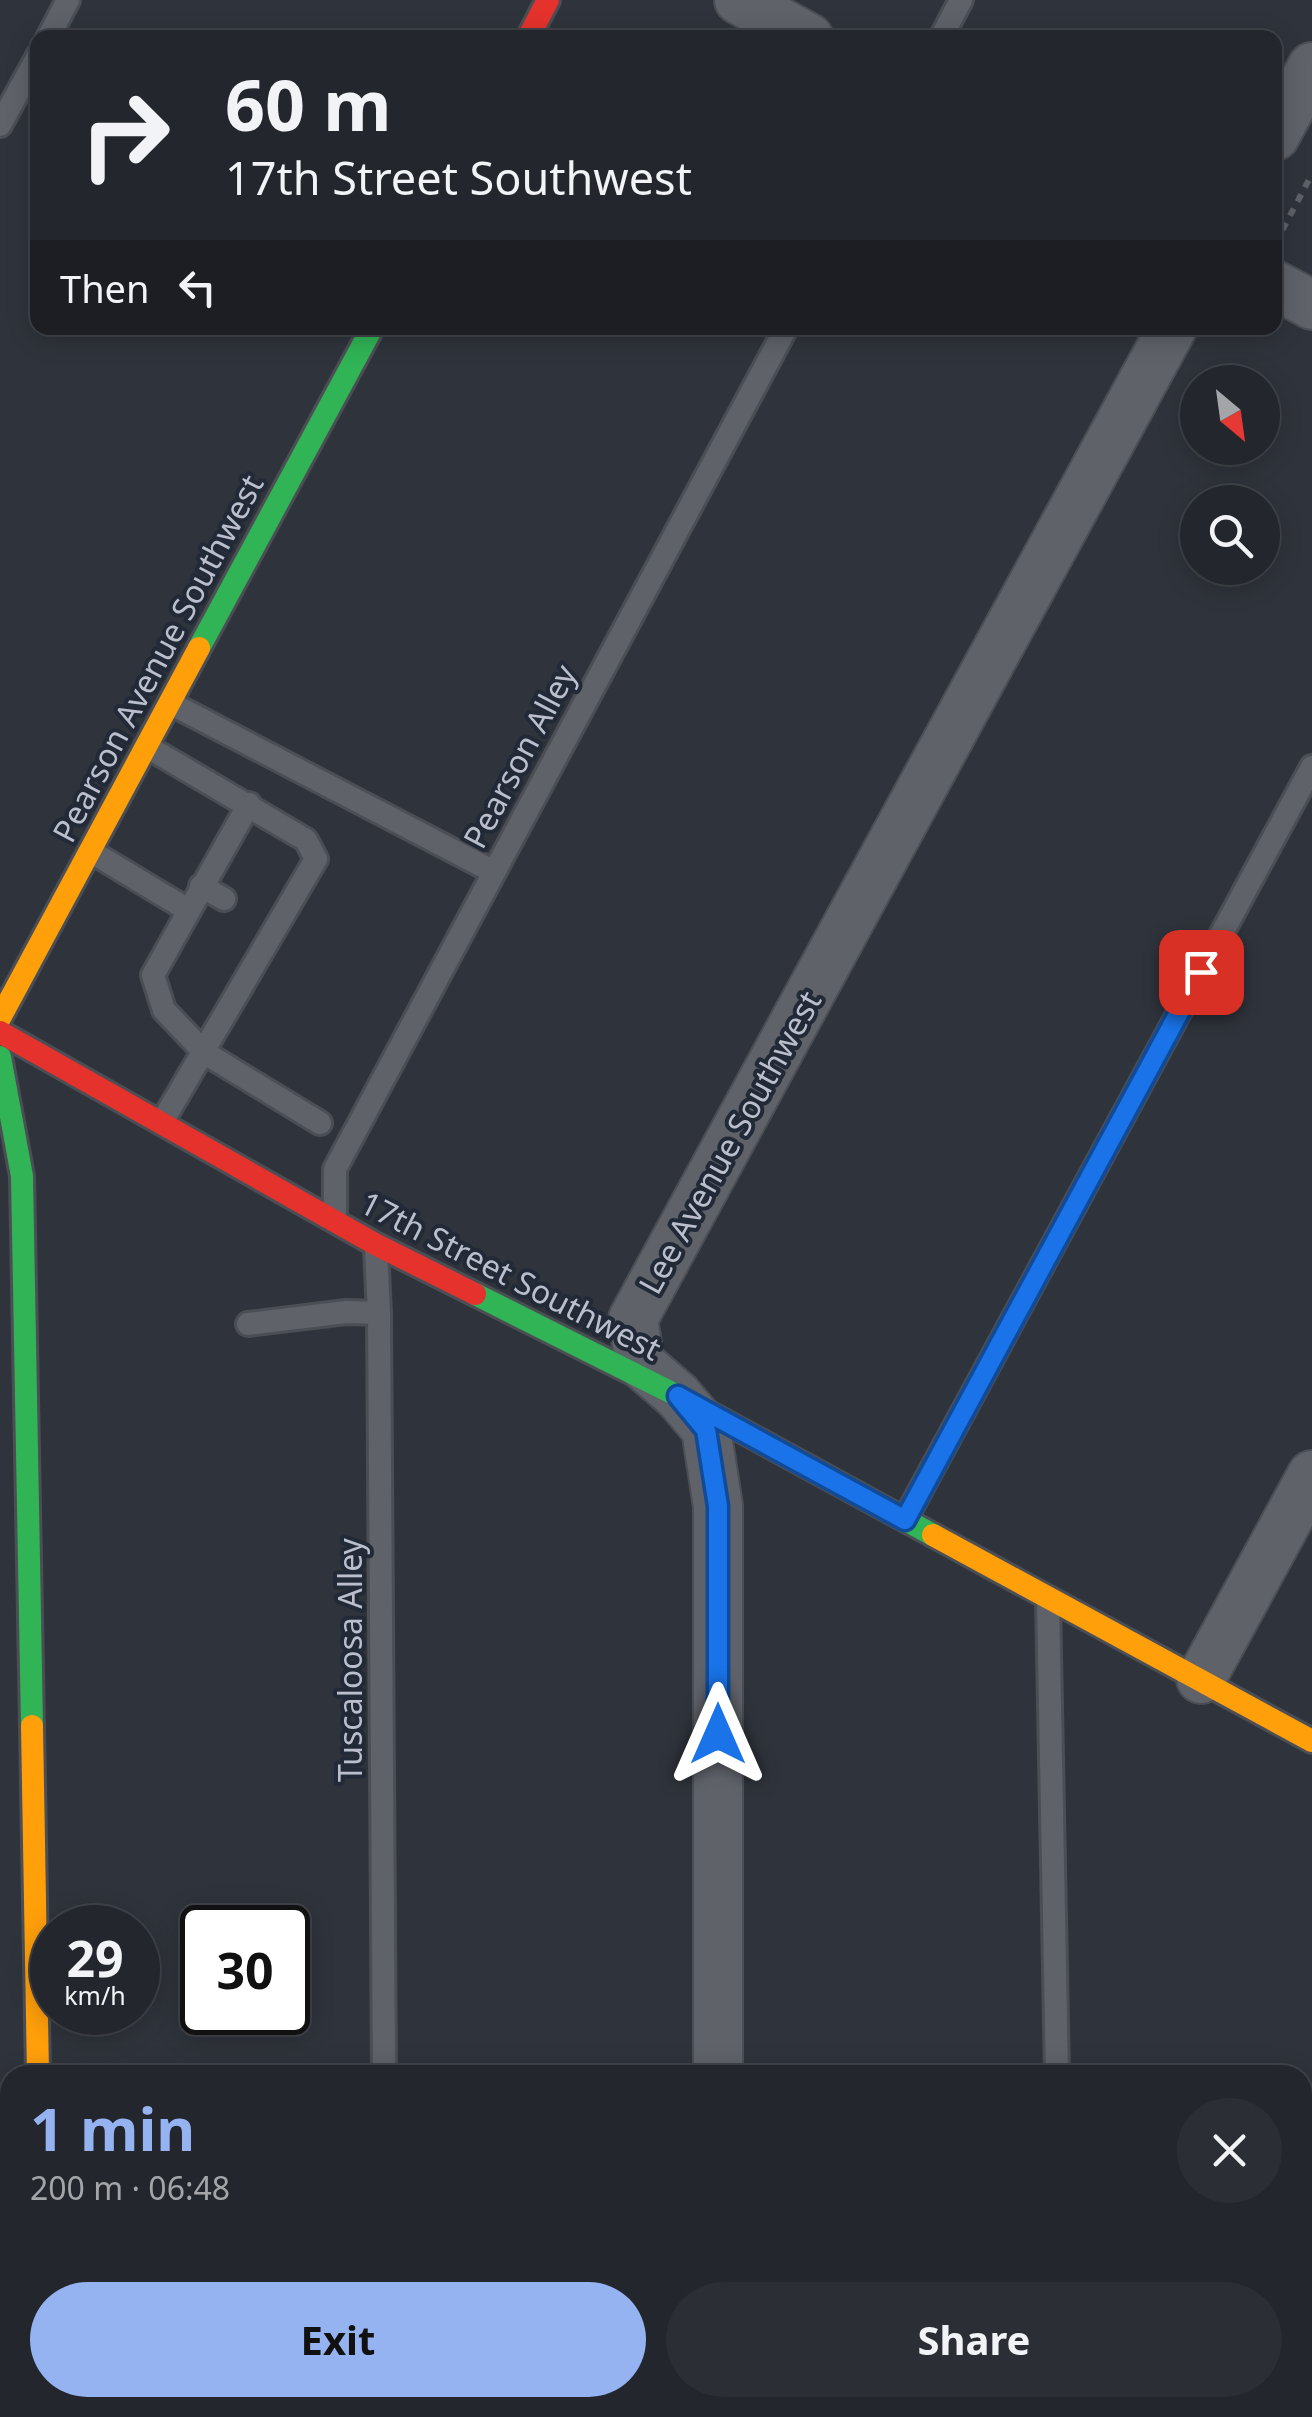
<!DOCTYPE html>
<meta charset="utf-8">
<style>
:root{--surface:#23262c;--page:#2b2e34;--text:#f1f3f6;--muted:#a3a5a9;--line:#404348;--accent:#95b2f1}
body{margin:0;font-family:"Noto Sans",sans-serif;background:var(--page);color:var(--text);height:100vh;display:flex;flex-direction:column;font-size:38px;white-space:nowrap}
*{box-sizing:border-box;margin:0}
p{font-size:32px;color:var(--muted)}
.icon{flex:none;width:55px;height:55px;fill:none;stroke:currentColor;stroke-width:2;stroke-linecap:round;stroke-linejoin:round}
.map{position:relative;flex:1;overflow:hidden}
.drawer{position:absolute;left:0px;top:2065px;width:1312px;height:352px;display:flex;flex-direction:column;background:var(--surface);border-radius:30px 30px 0 0;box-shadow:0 5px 25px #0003,0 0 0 2px var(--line)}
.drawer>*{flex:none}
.guide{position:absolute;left:30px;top:30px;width:1252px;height:305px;border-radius:20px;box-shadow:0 5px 25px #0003,0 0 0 2px var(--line);background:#23262c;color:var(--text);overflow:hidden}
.needle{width:65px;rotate:151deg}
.tools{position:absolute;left:1180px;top:365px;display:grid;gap:20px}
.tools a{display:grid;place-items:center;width:100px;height:100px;border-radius:50%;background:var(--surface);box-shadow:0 5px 25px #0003,0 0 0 2px var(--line);font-size:50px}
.speed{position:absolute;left:30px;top:1905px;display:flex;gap:20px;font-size:50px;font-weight:700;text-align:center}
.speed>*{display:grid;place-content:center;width:130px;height:130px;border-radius:50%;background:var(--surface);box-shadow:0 5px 25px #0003,0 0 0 2px var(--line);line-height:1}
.speed small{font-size:25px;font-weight:400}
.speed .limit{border:5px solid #111;border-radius:15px;background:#fff;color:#111}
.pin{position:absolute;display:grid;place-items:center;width:85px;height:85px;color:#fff;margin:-42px;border-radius:20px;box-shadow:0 5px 15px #0006}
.me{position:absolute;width:110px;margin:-55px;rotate:0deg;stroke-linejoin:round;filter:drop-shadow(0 0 8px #0008)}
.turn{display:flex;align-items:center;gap:35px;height:210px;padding:0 30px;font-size:45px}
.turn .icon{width:130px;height:130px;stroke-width:2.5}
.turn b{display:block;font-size:70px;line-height:85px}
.then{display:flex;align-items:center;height:95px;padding:0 30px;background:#0003;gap:20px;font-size:38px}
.round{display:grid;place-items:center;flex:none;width:105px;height:105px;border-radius:52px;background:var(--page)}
.summary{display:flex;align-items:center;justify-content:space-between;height:170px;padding:0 30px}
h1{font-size:60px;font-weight:700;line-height:75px;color:var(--accent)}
.cta{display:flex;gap:20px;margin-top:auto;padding:20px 30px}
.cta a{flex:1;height:115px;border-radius:60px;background:var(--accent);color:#111;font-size:40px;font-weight:700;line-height:115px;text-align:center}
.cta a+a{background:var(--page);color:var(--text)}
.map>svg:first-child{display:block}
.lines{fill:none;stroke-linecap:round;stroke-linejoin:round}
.lane-casing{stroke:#4b4e54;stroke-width:28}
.street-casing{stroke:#4b4e54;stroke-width:52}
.fast-casing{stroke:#4b4e54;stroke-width:28}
.slow-casing{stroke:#4b4e54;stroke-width:28}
.jam-casing{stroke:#4b4e54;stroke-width:28}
.path{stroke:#5d6167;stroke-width:6;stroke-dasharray:8 8;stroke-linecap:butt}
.lane{stroke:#5f6269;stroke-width:22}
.street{stroke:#5f6269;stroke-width:48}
.fast{stroke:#30b455;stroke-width:22}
.slow{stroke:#ff9f0a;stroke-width:22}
.jam{stroke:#e5322d;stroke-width:22}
.route-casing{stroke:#114b97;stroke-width:25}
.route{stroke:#1a73e8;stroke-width:18}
.labels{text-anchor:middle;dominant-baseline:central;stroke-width:8;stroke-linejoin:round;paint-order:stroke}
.street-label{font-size:32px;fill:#babfcb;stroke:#222937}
</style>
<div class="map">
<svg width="1312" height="2417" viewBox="0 0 1312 2417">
<rect width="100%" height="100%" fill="#2f333b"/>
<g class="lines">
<defs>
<path id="lane" d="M 48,38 L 68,0
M 941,38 L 961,0
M 0,125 L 38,56
M 170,703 L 494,872
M 146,746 L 306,840 L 316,859 L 162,1122
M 249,804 L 153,975 L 164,1010 L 205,1053 L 320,1123
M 90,851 L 188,910
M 201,886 L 224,899
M 335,1218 L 335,1169 L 786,328
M 376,1249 L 379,1313 L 384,2075
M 248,1324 L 346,1312 L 379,1313
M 905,1519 L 1312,767
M 1048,1599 L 1057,2075
M 386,2408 L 386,2417"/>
<path id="street" d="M 739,0 L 809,38
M 1275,136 L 1312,67
M 1275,285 L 1312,305
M 1201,1679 L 1312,1475
M 718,2075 L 718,1506 L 706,1429 L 678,1396 L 640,1363 L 633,1319 L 1172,328
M 0,2236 L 10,2231
M 1302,2264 L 1312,2259
M 1080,2408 L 1085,2417
M 718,2417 L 718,2408"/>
<path id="fast" d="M 199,648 L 372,328
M 0,1057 L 22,1176 L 32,1726
M 475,1294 L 678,1396 L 933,1535"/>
<path id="slow" d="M 0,1018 L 199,648
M 933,1535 L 1312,1741
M 32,1726 L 38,2075
M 43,2408 L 43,2417"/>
<path id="jam" d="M 528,38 L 548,0
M 0,1032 L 375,1244 L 475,1294"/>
</defs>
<use href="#lane" class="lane-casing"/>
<use href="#street" class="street-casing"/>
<use href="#fast" class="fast-casing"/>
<use href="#slow" class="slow-casing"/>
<use href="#jam" class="jam-casing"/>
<path class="path" d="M 1275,244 L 1312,174"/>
<use href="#lane" class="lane"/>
<use href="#street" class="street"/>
<use href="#fast" class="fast"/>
<use href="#slow" class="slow"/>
<use href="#jam" class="jam"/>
</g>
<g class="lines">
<defs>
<path id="route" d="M 718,1734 L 718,1506 L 706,1430 L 678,1396 L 905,1520 L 1201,972"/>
</defs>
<use href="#route" class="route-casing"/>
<use href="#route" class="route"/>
</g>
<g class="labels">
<g class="street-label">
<text transform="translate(157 658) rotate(-62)">Pearson Avenue Southwest</text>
<text transform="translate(519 756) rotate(-62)">Pearson Alley</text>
<text transform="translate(729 1142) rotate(-61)">Lee Avenue Southwest</text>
<text transform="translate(511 1275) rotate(27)">17th Street Southwest</text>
<text transform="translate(349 1660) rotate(-90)">Tuscaloosa Alley</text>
</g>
</g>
</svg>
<div class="tools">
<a><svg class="needle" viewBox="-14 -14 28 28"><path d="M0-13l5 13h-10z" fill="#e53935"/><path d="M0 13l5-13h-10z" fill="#a3a5a9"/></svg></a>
<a><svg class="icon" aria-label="search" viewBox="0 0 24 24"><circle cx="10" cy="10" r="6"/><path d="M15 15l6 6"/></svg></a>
</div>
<div class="speed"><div>29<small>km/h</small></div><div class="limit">30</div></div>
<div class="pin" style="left:1201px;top:972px;background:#d93025"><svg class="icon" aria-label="arrive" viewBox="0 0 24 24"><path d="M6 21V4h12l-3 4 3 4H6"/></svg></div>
<svg class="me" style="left:718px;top:1734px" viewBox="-20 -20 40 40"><path d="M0-17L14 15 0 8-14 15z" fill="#1a73e8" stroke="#fff" stroke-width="4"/></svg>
<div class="guide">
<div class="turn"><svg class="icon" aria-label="right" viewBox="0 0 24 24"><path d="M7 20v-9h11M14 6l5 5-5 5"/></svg><div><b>60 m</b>17th Street Southwest</div></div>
<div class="then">Then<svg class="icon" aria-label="left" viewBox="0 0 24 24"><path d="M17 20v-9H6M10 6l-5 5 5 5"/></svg></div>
</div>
<section class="drawer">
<div class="summary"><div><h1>1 min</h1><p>200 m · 06:48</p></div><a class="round"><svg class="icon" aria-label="close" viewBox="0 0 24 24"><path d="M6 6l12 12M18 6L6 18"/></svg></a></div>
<div class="cta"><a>Exit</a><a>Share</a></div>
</section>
</div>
